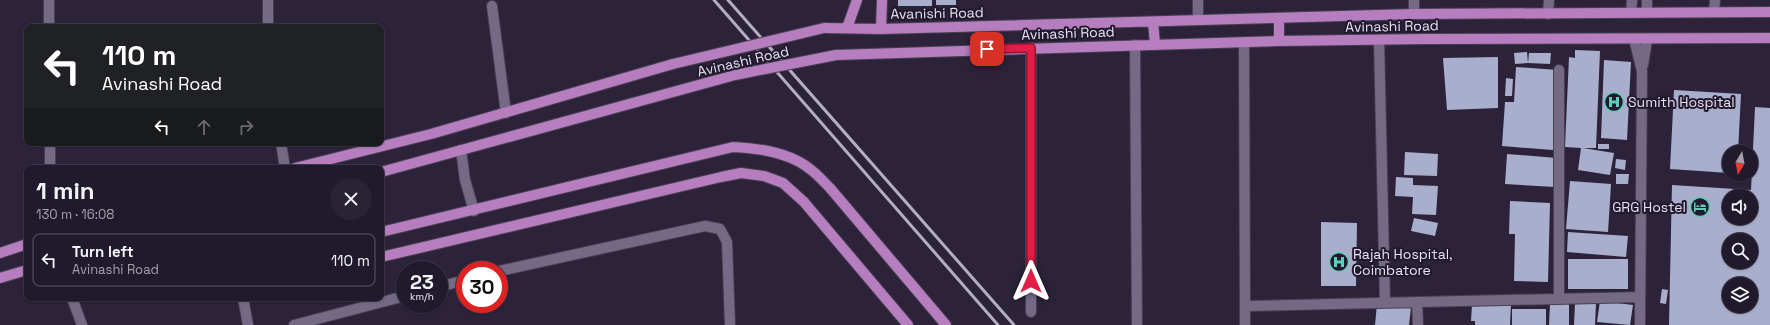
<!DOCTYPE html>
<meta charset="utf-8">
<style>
:root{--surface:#211a2c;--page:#292334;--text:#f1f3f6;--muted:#a2a1a9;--line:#3e3848}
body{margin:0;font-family:"Space Grotesk",sans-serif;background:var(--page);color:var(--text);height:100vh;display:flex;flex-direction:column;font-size:15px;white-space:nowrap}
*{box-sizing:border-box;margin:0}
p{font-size:13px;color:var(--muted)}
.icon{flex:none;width:22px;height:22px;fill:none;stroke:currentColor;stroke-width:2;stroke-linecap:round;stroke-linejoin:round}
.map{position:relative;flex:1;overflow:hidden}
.panel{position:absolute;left:24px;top:165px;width:360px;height:136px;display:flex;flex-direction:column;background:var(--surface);border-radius:8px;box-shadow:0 1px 3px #0004,0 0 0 1px var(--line)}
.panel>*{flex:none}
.guide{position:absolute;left:24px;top:24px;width:360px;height:122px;border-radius:8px;box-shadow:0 1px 3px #0004,0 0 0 1px var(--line);background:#202124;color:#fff;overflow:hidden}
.needle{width:26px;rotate:190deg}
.controls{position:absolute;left:1722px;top:145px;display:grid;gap:8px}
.controls a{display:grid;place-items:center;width:36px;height:36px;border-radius:50%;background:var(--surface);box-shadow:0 1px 3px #0004,0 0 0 1px var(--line);font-size:20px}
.speed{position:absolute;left:396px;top:261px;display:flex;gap:8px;font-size:20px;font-weight:700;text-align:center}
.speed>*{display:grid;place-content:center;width:52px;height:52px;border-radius:50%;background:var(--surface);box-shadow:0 1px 3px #0004,0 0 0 1px var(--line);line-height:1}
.speed small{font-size:10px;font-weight:400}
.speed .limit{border:6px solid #d22;background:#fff;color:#111}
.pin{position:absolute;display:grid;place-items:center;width:34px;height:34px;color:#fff;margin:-17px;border-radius:8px;box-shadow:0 2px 6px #0006}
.me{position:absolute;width:44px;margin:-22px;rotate:0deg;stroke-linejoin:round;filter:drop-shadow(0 0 3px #0008)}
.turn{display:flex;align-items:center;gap:14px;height:84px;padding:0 12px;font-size:18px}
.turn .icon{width:52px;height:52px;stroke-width:2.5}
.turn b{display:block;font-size:28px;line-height:34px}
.lanes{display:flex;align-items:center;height:38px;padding:0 12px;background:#0003;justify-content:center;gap:20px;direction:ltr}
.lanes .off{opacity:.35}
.round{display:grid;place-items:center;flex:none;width:42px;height:42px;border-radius:21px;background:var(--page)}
.summary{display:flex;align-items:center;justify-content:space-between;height:68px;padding:0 12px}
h1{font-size:24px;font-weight:700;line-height:30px}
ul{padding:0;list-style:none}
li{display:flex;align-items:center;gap:12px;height:54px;margin:0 8px 6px;padding:0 4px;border:2px solid var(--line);border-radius:8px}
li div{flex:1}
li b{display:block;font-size:15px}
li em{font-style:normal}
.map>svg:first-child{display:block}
.building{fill:#a9aecc;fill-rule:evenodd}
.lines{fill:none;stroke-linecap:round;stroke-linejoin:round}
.minor-casing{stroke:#473f52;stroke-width:12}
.major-casing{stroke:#473f52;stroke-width:12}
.minor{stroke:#746a85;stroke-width:10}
.major{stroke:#b67ebe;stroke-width:10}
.rail{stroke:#b4aebf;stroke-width:3}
.major-bridge-casing{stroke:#473f52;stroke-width:12;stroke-linecap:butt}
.major-bridge{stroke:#b67ebe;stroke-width:10}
.route-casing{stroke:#92132f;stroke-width:10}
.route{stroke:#e11d48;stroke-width:7}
.labels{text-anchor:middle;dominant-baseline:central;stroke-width:4;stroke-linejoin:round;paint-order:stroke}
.street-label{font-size:14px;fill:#e7e2f1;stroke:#22192f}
.poi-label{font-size:14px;fill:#e7e2f1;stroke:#22192f;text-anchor:start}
</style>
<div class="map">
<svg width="1770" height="325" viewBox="0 0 1770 325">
<rect width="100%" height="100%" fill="#2c233a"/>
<path class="building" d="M 898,0 L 932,0 L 932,6 L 898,6 Z
M 936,0 L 956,0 L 956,5 L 936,5 Z
M 1575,50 L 1600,51 L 1596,148 L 1583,148 L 1614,153 L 1610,175 L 1578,170 L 1581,148 L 1565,147 L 1569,57 L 1575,58 Z
M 1527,52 L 1528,63 L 1515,64 L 1514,53 Z
M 1529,53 L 1551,53 L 1550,64 L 1528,63 Z
M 1498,57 L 1498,108 L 1447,110 L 1443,58 Z
M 1604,60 L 1631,62 L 1627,140 L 1601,138 Z
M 1516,67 L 1558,70 L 1553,150 L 1502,146 L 1505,102 L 1514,102 Z
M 1506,78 L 1513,79 L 1512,96 L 1505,96 Z
M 1674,90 L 1741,94 L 1738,152 L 1729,152 L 1729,173 L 1670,169 Z
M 1755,107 L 1770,108 L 1770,325 L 1669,325 L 1672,185 L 1751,190 ZM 1729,196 L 1751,196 L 1751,218 L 1729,218 ZM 1729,240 L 1751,240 L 1751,262 L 1729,262 ZM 1729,284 L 1751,284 L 1751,306 L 1729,306 Z
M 1598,144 L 1609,144 L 1609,149 L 1598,149 Z
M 1405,152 L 1438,154 L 1437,176 L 1404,175 Z
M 1507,154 L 1557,158 L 1555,187 L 1505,184 Z
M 1616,159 L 1626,160 L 1625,170 L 1615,168 Z
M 1616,174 L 1629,174 L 1628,184 L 1616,184 Z
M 1396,177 L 1413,178 L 1413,185 L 1438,186 L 1436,215 L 1412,214 L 1413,197 L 1395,196 Z
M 1570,181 L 1611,184 L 1608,232 L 1566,229 Z
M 1510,201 L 1550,203 L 1548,282 L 1514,281 L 1515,234 L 1509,234 Z
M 1414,218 L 1438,223 L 1435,236 L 1411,231 Z
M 1321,222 L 1357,223 L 1356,286 L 1321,286 Z
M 1568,232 L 1628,236 L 1626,257 L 1567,252 Z
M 1568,259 L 1628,259 L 1628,289 L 1568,289 Z
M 1662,289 L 1668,290 L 1666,304 L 1660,303 Z
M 1600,301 L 1633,305 L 1630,325 L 1597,322 Z
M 1490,303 L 1511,305 L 1510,325 L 1475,325 L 1475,321 L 1471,321 L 1472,305 L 1490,306 Z
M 1575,303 L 1596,303 L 1595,325 L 1574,325 Z
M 1377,304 L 1411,307 L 1409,325 L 1375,325 Z
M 1550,304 L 1569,304 L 1569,325 L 1549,325 Z
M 1512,309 L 1546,309 L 1546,325 L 1512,325 Z"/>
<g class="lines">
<defs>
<path id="minor" d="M 49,0 L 49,27
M 268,0 L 268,27
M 1198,0 L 1198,20
M 1414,0 L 1414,14
M 1647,0 L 1647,12
M 492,6 L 506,113
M 1714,11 L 1715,0
M 1631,13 L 1632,0
M 1548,14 L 1549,0
M 1634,39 L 1642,71 L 1640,325
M 1379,40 L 1385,303
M 1244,42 L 1245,306 L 1640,297
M 1135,45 L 1137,325
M 1643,65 L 1647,40
M 1559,70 L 1559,299
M 50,143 L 50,168
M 281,143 L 285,168
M 461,150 L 465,180 L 474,211
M 499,271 L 705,226 L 720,229 L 727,242 L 730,325
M 439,287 L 465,280
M 72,298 L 82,325
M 243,298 L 248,325
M 1417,302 L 1418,325
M 1245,306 L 1245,325
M 1031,312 L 1031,48
M 294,325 L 405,296"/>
<path id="major" d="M 1279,18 L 1279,41
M 1153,22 L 1155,44
M 824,28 L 881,29 L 1414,14 L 1770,12
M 847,28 L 857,0
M 881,29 L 882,0
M 836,55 L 1279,41 L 1424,39 L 1770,38
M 295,168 L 431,134 L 673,64
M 381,172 L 735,75
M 381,232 L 733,147 C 757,148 790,153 810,169 C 817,174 824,182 830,188 L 946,325
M 0,253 L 27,244
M 381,257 L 721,177 L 741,173 L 764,176 L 783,183 L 804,202 L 908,325
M 0,278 L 27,270"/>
</defs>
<use href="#minor" class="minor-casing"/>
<use href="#major" class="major-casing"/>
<use href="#minor" class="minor"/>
<use href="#major" class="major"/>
<path class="rail" d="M 714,0 L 998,325
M 728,0 L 1014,325"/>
<defs>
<path id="major-bridge" d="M 673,64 L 824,28
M 735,75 L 836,55"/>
</defs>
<use href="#major-bridge" class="major-bridge-casing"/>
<use href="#major-bridge" class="major-bridge"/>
</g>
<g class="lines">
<defs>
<path id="route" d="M 987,49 L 1031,48 L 1031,281"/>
</defs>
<use href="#route" class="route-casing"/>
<use href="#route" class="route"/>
</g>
<defs>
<symbol id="hospital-ring" viewBox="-11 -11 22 22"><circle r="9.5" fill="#22192f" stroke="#5eceb8" stroke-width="1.5"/><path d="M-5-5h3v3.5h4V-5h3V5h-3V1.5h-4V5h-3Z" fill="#5eceb8"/></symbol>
<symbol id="hotel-ring" viewBox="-11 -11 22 22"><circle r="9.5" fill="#22192f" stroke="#5eceb8" stroke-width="1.5"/><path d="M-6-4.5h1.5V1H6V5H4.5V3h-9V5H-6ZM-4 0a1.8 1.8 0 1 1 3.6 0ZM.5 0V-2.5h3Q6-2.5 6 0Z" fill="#5eceb8"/></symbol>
</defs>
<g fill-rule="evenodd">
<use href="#hospital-ring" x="1603" y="91" width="22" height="22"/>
<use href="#hotel-ring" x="1689" y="196" width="22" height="22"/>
<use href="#hospital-ring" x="1328" y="251" width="22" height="22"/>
</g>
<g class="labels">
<g class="street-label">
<text transform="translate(937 13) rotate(-1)">Avanishi Road</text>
<text transform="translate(1392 26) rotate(-1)">Avinashi Road</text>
<text transform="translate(1068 33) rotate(-2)">Avinashi Road</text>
<text transform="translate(743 61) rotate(-13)">Avinashi Road</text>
</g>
<g class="poi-label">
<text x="1628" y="102">Sumith Hospital</text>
<text x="1686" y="207" text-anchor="end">GRG Hostel</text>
<text x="1353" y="254">Rajah Hospital,<tspan x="1353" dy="16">Coimbatore</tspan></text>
</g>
</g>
</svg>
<div class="controls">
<a><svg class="needle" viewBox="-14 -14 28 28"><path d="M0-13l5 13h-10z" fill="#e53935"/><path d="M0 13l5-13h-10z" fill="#a2a1a9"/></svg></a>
<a><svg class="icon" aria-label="sound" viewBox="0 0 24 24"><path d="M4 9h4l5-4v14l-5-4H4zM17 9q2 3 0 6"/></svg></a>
<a><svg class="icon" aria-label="search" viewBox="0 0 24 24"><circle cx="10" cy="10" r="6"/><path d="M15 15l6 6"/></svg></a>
<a><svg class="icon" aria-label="layers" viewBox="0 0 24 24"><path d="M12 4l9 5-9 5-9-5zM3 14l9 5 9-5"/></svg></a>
</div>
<div class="speed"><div>23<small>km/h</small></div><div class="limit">30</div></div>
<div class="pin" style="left:987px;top:49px;background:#d93025"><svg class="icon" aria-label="arrive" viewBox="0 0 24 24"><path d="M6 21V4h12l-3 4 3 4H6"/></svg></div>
<svg class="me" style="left:1031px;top:281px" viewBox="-20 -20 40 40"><path d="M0-17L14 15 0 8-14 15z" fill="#e11d48" stroke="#fff" stroke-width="4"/></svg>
<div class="guide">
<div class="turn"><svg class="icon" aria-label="left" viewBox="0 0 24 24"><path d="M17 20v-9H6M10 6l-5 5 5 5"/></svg><div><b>110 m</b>Avinashi Road</div></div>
<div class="lanes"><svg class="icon" aria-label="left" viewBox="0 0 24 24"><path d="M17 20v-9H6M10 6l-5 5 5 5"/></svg><svg class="icon off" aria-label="ahead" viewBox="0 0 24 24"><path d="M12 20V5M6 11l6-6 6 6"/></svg><svg class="icon off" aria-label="right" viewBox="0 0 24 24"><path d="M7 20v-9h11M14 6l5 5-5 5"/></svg></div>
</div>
<section class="panel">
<div class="summary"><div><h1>1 min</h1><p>130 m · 16:08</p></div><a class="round"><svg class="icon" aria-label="close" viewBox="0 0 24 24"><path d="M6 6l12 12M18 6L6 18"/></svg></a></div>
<ul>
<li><svg class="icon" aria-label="left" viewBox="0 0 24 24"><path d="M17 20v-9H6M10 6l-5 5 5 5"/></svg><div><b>Turn left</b><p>Avinashi Road</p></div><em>110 m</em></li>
</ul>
</section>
</div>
